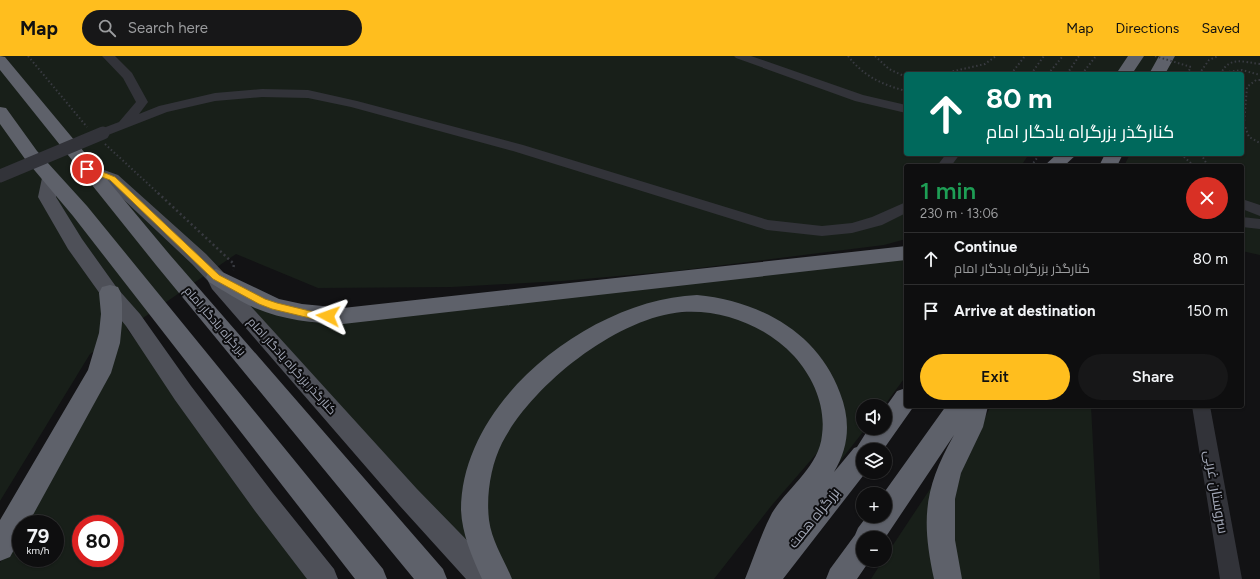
<!DOCTYPE html>
<meta charset="utf-8">
<style>
:root{--surface:#0e0e0f;--page:#171718;--text:#f1f3f6;--muted:#9b9c9e;--line:#2e2e2f;--accent:#ffbe1e}
body{margin:0;font-family:Figtree,Cairo,sans-serif;background:var(--page);color:var(--text);height:100vh;display:flex;flex-direction:column;font-size:15px;white-space:nowrap}
*{box-sizing:border-box;margin:0}
p{font-size:13px;color:var(--muted)}
.icon{flex:none;width:22px;height:22px;fill:none;stroke:currentColor;stroke-width:2;stroke-linecap:round;stroke-linejoin:round}
.map{position:relative;flex:1;overflow:hidden}
.side{position:absolute;left:904px;top:108px;width:340px;height:244px;display:flex;flex-direction:column;background:var(--surface);border-radius:4px;box-shadow:0 1px 3px #0004,0 0 0 1px var(--line)}
.side>*{flex:none}
.hud{position:absolute;left:904px;top:16px;width:340px;height:84px;border-radius:4px;box-shadow:0 1px 3px #0004,0 0 0 1px var(--line);background:#00695c;color:#fff;overflow:hidden}
.controls{position:absolute;left:856px;top:343px;display:grid;gap:8px}
.controls a{display:grid;place-items:center;width:36px;height:36px;border-radius:50%;background:var(--surface);box-shadow:0 1px 3px #0004,0 0 0 1px var(--line);font-size:20px}
.speed{position:absolute;left:12px;top:459px;display:flex;gap:8px;font-size:20px;font-weight:700;text-align:center}
.speed>*{display:grid;place-content:center;width:52px;height:52px;border-radius:50%;background:var(--surface);box-shadow:0 1px 3px #0004,0 0 0 1px var(--line);line-height:1}
.speed small{font-size:10px;font-weight:400}
.speed .limit{border:6px solid #d22;background:#fff;color:#111}
.pin{position:absolute;display:grid;place-items:center;width:34px;height:34px;color:#fff;margin:-17px;border:2px solid #fff;border-radius:50%;box-shadow:0 1px 4px #0007}
.me{position:absolute;width:44px;margin:-22px;rotate:274deg;stroke-linejoin:round;filter:drop-shadow(0 0 3px #0008)}
.turn{display:flex;align-items:center;gap:14px;height:84px;padding:0 16px;font-size:18px}
.turn .icon{width:52px;height:52px;stroke-width:2.5}
.turn b{display:block;font-size:28px;line-height:34px}
.round{display:grid;place-items:center;flex:none;width:42px;height:42px;border-radius:21px;background:var(--page)}
.headline{display:flex;align-items:center;justify-content:space-between;height:68px;padding:0 16px}
h1{font-size:24px;font-weight:600;line-height:30px;color:#1e9e55}
.button{display:flex;gap:8px;margin-top:auto;padding:8px 16px}
.button a{flex:1;height:46px;border-radius:24px;background:var(--accent);color:#111;font-size:16px;font-weight:600;line-height:46px;text-align:center}
.button a+a{background:var(--page);color:var(--text)}
ul{padding:0;list-style:none}
li{display:flex;align-items:center;gap:12px;height:52px;padding:0 16px;border-top:1px solid var(--line)}
li div{flex:1}
li b{display:block;font-size:15px}
li em{font-style:normal}
header{display:flex;align-items:center;gap:24px;box-sizing:border-box;height:56px;padding:0 20px;background:var(--accent);color:#111}
header strong{font-size:19px}
nav{display:flex;gap:22px;margin-inline-start:auto;font-size:14px}
.search{width:280px;height:36px;background:var(--page);display:flex;align-items:center;gap:10px;box-sizing:border-box;padding:0 14px;border-radius:22px;color:var(--muted);font-size:15px}
.map>svg:first-child{display:block}
.green{fill:#181f19;fill-rule:evenodd}
.lines{fill:none;stroke-linecap:round;stroke-linejoin:round}
.path-far1{stroke:#383a40;stroke-width:2;stroke-dasharray:1.5 2.5;stroke-linecap:butt}
.path{stroke:#383a40;stroke-width:2.5;stroke-dasharray:2 3;stroke-linecap:butt}
.minor{fill:#323339;fill-rule:evenodd}
.major{fill:#4e5058;fill-rule:evenodd}
.highway{fill:#5e616a;fill-rule:evenodd}
.path-bridge{stroke:#383a40;stroke-width:2;stroke-dasharray:1.5 2.5;stroke-linecap:butt}
.minor-bridge{stroke:#323339;stroke-width:13}
.route{fill:#ffbe1e;stroke:#a67c14}
.labels{text-anchor:middle;dominant-baseline:central;stroke-width:4;stroke-linejoin:round;paint-order:stroke}
.street-label{font-size:12px;fill:#a2a7b6;stroke:#0d0d0f}
.near-street-label{font-size:14px;fill:#a2a7b6;stroke:#0d0d0f}
</style>
<header>
<strong>Map</strong>
<div class="search"><svg class="icon" aria-label="search" viewBox="0 0 24 24"><circle cx="10" cy="10" r="6"/><path d="M15 15l6 6"/></svg>Search here</div>
<nav><a>Map</a><a>Directions</a><a>Saved</a></nav>
</header>
<div class="map">
<svg width="1260" height="523" viewBox="0 0 1260 523">
<rect width="100%" height="100%" fill="#121214"/>
<path class="green" d="M 0,0 L 1260,0 L 1260,199 L 1242,195 L 1242,110 L 1124,110 L 1130,98 L 1242,98 L 1242,18 L 906,18 L 906,98 L 1029,98 L 1021,110 L 906,110 L 906,183 L 884,189 L 675,215 L 562,225 L 452,231 L 318,232 L 236,198 L 127,273 L 316,523 L 0,523 L 0,507 L 21,470 L 21,502 L 55,502 L 55,468 L 22,468 L 117,280 L 90,298 L 0,445 ZM 81,468 L 115,468 L 115,502 L 81,502 Z
M 906,201 L 906,320 L 884,350 L 863,350 L 863,372 L 866,372 L 816,436 L 834,339 L 747,253 L 626,259 L 477,389 L 481,508 L 271,276 L 244,242 L 289,260 Z
M 667,255 L 727,255 L 794,292 L 824,347 L 824,389 L 772,449 L 714,523 L 505,523 L 498,513 L 484,441 L 503,377 L 539,331 L 606,280 Z
M 991,350 L 1091,350 L 1100,523 L 954,523 L 947,478 L 964,400 Z
M 942,415 L 941,523 L 871,523 L 883,504 L 885,504 L 885,501 Z"/>
<g class="lines">
<path class="path-far1" d="M 28,0 L 87,71
M 848,0 C 863,20 883,29 906,35
M 875,0 L 889,13 L 906,21
M 1260,8 C 1243,6 1230,0 1221,17 L 1242,14 L 1260,19
M 941,18 L 985,8 L 996,0
M 1011,18 L 1025,0
M 1031,18 L 1044,0
M 1048,18 L 1063,0
M 1067,18 L 1079,0
M 1082,18 L 1096,0
M 1187,18 L 1191,11
M 1199,18 L 1209,4 L 1218,0
M 1232,18 L 1238,16
M 1260,24 L 1256,24 L 1247,31 L 1244,68 L 1249,81 L 1260,87
M 105,88 L 159,138
M 1181,98 L 1194,110
M 1201,98 L 1208,110
M 1031,110 L 1040,98"/>
<path class="path" d="M 158,137 L 234,208 L 233,214"/>
<path class="minor" d="M 102,0 L 115,0 L 132,17 L 148,46 L 139,58 L 159,50 L 215,37 L 262,33 L 308,34 L 357,45 L 523,89 L 768,164 L 822,170 L 852,167 L 872,161 L 906,146 L 906,157 L 882,169 L 852,177 L 822,180 L 767,174 L 513,95 L 351,51 L 308,42 L 262,41 L 215,45 L 167,56 L 103,81 L 98,80 L 96,77 L 98,74 L 119,66 L 136,46 L 123,22 Z
M 734,0 L 751,0 L 863,39 L 906,49 L 906,57 L 855,45 L 736,2 Z
M 946,98 L 960,98 L 951,110 L 937,110 Z
M 1242,143 L 1260,149 L 1260,160 L 1242,153 Z
M 1242,161 L 1260,163 L 1260,173 L 1242,171 Z
M 1192,350 L 1210,350 L 1242,523 L 1220,523 Z"/>
<path class="major" d="M 87,108 L 118,119 L 206,198 L 223,216 L 227,224 L 417,433 L 495,513 L 499,523 L 466,523 L 399,449 L 212,233 L 208,225 L 192,208 L 106,127 L 81,117 L 78,113 L 81,109 Z
M 51,116 L 57,118 L 60,122 L 56,141 L 82,183 L 117,232 L 140,258 L 191,330 L 273,437 L 334,513 L 338,523 L 307,523 L 255,455 L 175,344 L 126,270 L 103,242 L 68,193 L 38,141 L 42,122 L 45,118 Z"/>
<path class="highway" d="M 0,0 L 5,1 L 170,199 L 443,513 L 447,523 L 414,523 L 156,209 L 0,14 Z
M 1128,0 L 1144,0 L 1132,18 L 1116,18 Z
M 1159,0 L 1175,0 L 1165,18 L 1149,18 Z
M 0,51 L 6,52 L 37,95 L 87,150 L 383,513 L 387,523 L 355,523 L 73,160 L 25,103 L 0,68 Z
M 1057,98 L 1077,98 L 1064,110 L 1044,110 Z
M 1105,98 L 1123,98 L 1117,110 L 1099,110 Z
M 906,190 L 906,204 L 343,268 C 313,267 283,264 255,252 C 239,245 224,235 209,226 L 206,221 L 209,216 L 216,213 L 279,243 L 302,248 L 343,252 Z
M 110,229 L 118,231 L 121,237 L 122,247 L 122,267 L 120,287 L 111,317 L 28,468 L 21,468 L 21,481 L 10,501 L 0,505 L 0,464 L 88,314 L 99,277 L 101,258 L 99,237 L 102,231 Z
M 697,239 C 759,245 818,276 840,337 C 851,365 849,391 834,416 L 854,392 L 857,391 L 869,372 L 885,372 L 885,352 L 897,335 L 906,332 L 906,350 L 914,350 L 883,394 L 863,394 L 863,416 L 866,416 L 783,523 L 745,523 C 754,501 761,478 772,457 C 788,431 819,411 822,379 C 826,350 813,321 794,300 C 766,270 723,253 682,256 C 616,262 532,329 502,387 C 491,409 486,439 489,464 C 492,486 504,503 512,523 L 482,523 C 472,501 462,478 461,454 C 461,343 593,243 697,239 Z
M 946,350 L 988,350 L 983,371 L 961,417 L 955,443 L 955,484 L 962,523 L 934,523 C 921,463 924,432 954,379 L 885,482 L 863,482 L 863,504 L 870,504 L 857,523 L 826,523 L 830,513 L 855,479 L 858,472 L 867,460 L 885,460 L 885,438 L 883,438 Z"/>
<path class="path-bridge" d="M 1155,0 L 1191,11"/>
<path class="minor-bridge" d="M 0,120 L 103,77"/>
</g>
<path class="route" d="M 85,111 L 90,111 L 115,121 L 219,219 L 265,243 L 277,247 L 314,256 L 331,257 L 333,260 L 331,262 L 314,263 L 272,253 L 259,248 L 213,223 L 110,124 L 85,115 Z"/>
<g class="labels">
<g class="street-label">
<text transform="translate(215 265) rotate(49)">بزرگراه یادگار امام</text>
<text transform="translate(292 310) rotate(48)">کنارگذر بزرگراه یادگار امام</text>
</g>
<g class="near-street-label">
<text transform="translate(1216 436) rotate(80)">سروستان غربی</text>
<text transform="translate(814 462) rotate(-51)">بزرگراه همت</text>
</g>
</g>
</svg>
<div class="controls">
<a><svg class="icon" aria-label="sound" viewBox="0 0 24 24"><path d="M4 9h4l5-4v14l-5-4H4zM17 9q2 3 0 6"/></svg></a>
<a><svg class="icon" aria-label="layers" viewBox="0 0 24 24"><path d="M12 4l9 5-9 5-9-5zM3 14l9 5 9-5"/></svg></a>
<a>+</a>
<a>−</a>
</div>
<div class="speed"><div>79<small>km/h</small></div><div class="limit">80</div></div>
<div class="pin" style="left:87px;top:113px;background:#d93025"><svg class="icon" aria-label="arrive" viewBox="0 0 24 24"><path d="M6 21V4h12l-3 4 3 4H6"/></svg></div>
<svg class="me" style="left:328px;top:260px" viewBox="-20 -20 40 40"><path d="M0-17L14 15 0 8-14 15z" fill="#ffbe1e" stroke="#fff" stroke-width="4"/></svg>
<div class="hud">
<div class="turn"><svg class="icon" aria-label="ahead" viewBox="0 0 24 24"><path d="M12 20V5M6 11l6-6 6 6"/></svg><div><b>80 m</b>کنارگذر بزرگراه یادگار امام</div></div>
</div>
<section class="side">
<div class="headline"><div><h1>1 min</h1><p>230 m · 13:06</p></div><a class="round" style="background:#d93025;color:#fff"><svg class="icon" aria-label="close" viewBox="0 0 24 24"><path d="M6 6l12 12M18 6L6 18"/></svg></a></div>
<ul>
<li><svg class="icon" aria-label="ahead" viewBox="0 0 24 24"><path d="M12 20V5M6 11l6-6 6 6"/></svg><div><b>Continue</b><p>کنارگذر بزرگراه یادگار امام</p></div><em>80 m</em></li>
<li><svg class="icon" aria-label="arrive" viewBox="0 0 24 24"><path d="M6 21V4h12l-3 4 3 4H6"/></svg><div><b>Arrive at destination</b></div><em>150 m</em></li>
</ul>
<div class="button"><a>Exit</a><a>Share</a></div>
</section>
</div>
